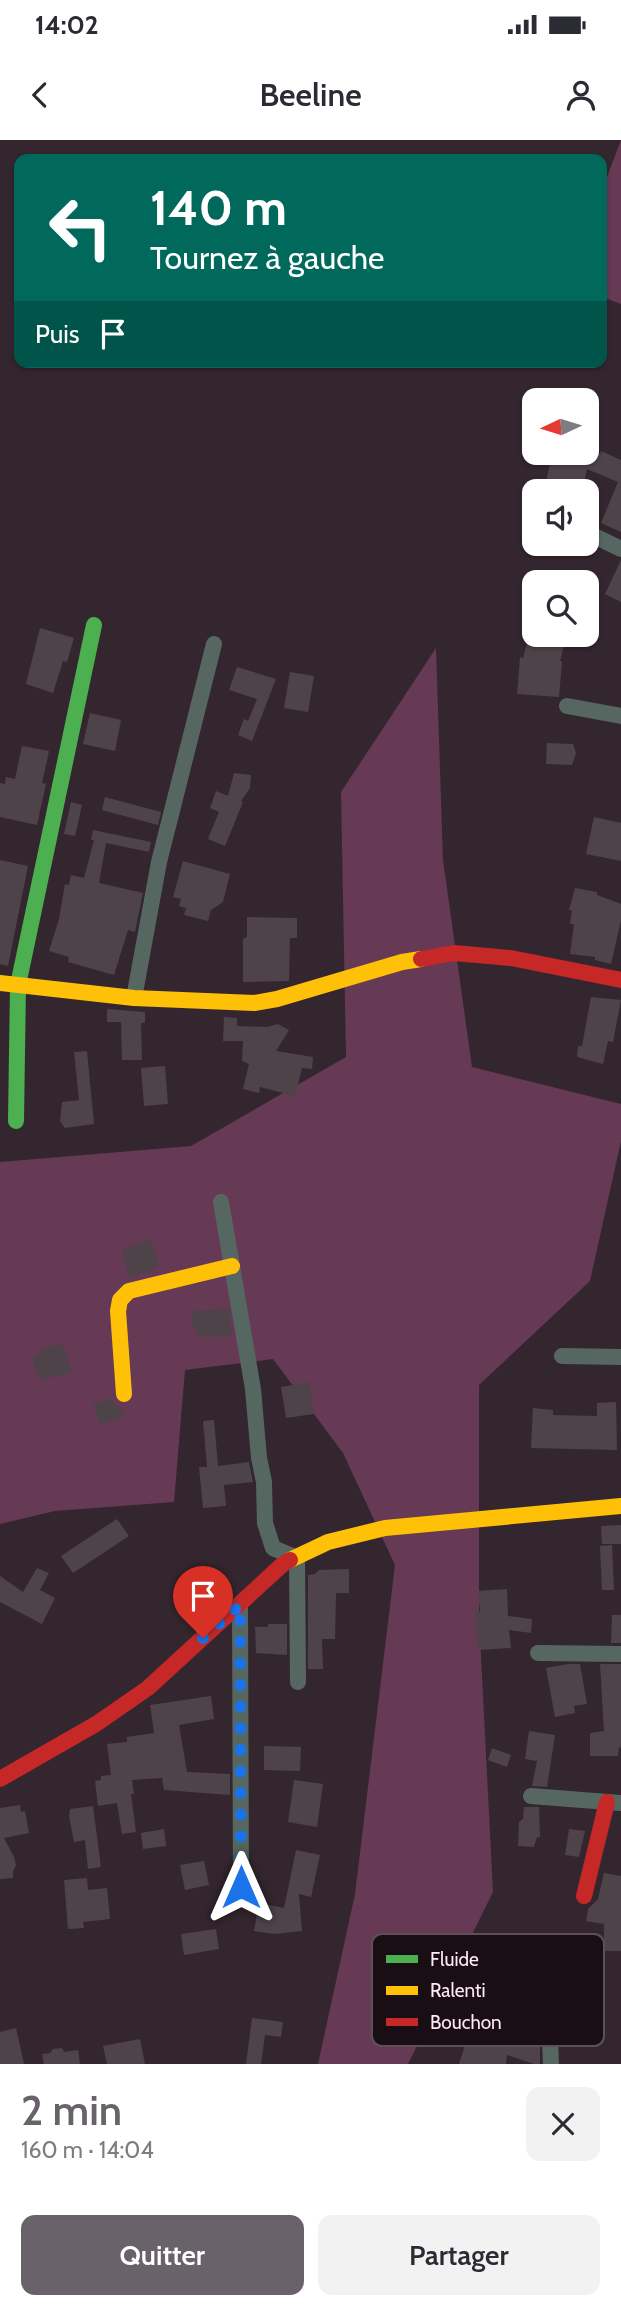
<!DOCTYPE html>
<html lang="fr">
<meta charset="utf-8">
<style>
:root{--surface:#fff;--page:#f2f2f3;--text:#2b2b33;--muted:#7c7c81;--accent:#6a626b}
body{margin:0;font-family:Cabin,sans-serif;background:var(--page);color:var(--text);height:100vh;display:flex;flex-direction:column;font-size:26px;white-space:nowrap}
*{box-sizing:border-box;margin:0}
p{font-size:23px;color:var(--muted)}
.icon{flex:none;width:38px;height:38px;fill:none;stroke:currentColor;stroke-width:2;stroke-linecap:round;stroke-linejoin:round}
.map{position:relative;height:1924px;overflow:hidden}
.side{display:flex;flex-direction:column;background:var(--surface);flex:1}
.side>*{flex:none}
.banner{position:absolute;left:14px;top:14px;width:593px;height:214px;border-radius:14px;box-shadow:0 2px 5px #0004;background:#00695c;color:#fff;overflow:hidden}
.needle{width:46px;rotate:266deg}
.controls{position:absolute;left:522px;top:248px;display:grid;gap:14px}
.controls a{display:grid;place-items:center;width:77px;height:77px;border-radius:14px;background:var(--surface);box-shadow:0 2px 5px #0004;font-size:35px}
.pin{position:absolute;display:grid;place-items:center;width:60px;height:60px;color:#fff;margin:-72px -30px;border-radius:50% 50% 50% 0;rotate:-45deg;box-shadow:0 0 7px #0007}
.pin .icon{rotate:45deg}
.me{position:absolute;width:77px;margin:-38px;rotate:0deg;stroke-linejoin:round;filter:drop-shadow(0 0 5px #0008)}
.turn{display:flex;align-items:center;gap:24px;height:147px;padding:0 21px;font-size:32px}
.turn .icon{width:91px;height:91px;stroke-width:2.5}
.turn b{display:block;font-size:49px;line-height:60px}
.then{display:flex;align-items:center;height:66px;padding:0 21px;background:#0003;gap:14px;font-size:26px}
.round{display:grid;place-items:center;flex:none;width:74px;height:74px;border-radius:14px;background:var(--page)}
.overview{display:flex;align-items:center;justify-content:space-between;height:119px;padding:0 21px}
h1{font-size:42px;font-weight:600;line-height:52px;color:var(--accent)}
.primary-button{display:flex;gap:14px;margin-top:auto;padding:14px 21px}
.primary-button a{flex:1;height:80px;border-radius:14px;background:var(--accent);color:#fff;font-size:28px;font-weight:600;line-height:80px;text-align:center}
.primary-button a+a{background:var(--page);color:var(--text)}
.status{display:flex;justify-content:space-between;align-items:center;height:49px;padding:0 35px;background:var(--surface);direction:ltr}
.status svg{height:19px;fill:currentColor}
header{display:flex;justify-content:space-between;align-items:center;height:91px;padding:0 21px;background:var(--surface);font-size:32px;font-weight:600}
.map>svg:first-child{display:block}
.green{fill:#663954}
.building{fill:#4f434a}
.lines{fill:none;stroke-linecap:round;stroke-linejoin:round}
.street{stroke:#566761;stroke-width:16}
.fast{stroke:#4caf50;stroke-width:16}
.slow{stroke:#ffc107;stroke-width:16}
.jam{stroke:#c62828;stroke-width:16}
.route{stroke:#1a73e8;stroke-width:12;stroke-dasharray:0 21.6}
.key{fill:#1a0e15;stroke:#5e5058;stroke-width:2}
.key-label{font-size:19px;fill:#fdebf4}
</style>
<div class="status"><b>14:02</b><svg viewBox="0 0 49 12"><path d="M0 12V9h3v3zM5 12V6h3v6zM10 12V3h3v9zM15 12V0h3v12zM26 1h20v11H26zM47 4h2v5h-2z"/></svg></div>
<header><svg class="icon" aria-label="back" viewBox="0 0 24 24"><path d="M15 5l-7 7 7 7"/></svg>Beeline<svg class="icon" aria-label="person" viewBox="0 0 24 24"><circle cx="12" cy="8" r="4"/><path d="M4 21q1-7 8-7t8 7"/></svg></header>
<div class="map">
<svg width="621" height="1924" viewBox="0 0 621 1924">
<rect width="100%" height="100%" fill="#34262e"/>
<path class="green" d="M 621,0 L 621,164 L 602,157 L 602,50 Z
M 436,508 L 443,720 L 472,927 L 621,964 L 621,1001 L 590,1141 L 479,1245 L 479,1477 L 493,1752 L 408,1924 L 318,1924 L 355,1754 L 395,1425 L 343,1313 L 273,1219 L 185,1230 L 174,1362 L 55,1371 L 0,1384 L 0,1022 L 191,1006 L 346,917 L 341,652 Z"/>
<path class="building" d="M 586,311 L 600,314 L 601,311 L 621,320 L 621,392 L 601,383 L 618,342 L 587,329 L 582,352 L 544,352 L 552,313 L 586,313 Z
M 621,420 L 621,462 L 605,454 Z
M 40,488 L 74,498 L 67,522 L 63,521 L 53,553 L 26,544 Z
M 529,495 L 567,495 L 560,521 L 562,521 L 559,557 L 517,554 L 520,517 L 523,518 Z
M 237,527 L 276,539 L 252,601 L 238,595 L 244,579 L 248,581 L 257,559 L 229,550 Z
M 290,532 L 314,536 L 308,572 L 284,568 Z
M 90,573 L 121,580 L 115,611 L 83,604 Z
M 547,603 L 573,604 L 576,613 L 572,625 L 546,624 Z
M 22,606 L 49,611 L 42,643 L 46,644 L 37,685 L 0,677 L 0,643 L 5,644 L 6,637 L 15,639 Z
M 234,633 L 251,635 L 250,648 L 241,661 L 243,662 L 225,706 L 208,699 L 219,672 L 210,668 L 216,651 L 228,656 Z
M 105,657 L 161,672 L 158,685 L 102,670 Z
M 71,662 L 82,665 L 75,696 L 64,694 Z
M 594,677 L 621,683 L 621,721 L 586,714 Z
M 93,690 L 151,702 L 149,712 L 106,703 L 99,743 L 143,753 L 135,792 L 128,790 L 114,835 L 68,822 L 69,817 L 49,811 L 59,779 L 65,744 L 69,745 L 71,735 L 84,738 L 94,700 L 91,700 Z
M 0,720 L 28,726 L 8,826 L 0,824 Z
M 183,721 L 230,734 L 223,762 L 211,770 L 208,781 L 184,775 L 186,768 L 179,766 L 181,759 L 173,757 Z
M 575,748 L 597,752 L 597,755 L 621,764 L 621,780 L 611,824 L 595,820 L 595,817 L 570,814 L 574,784 L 570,784 L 572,770 L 569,770 Z
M 247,777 L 297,778 L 297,798 L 290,798 L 289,841 L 243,842 L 243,799 L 247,797 Z
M 591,857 L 621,860 L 613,902 L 608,901 L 603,924 L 577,917 L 578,906 L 582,906 Z
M 107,869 L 145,872 L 145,883 L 141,883 L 142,920 L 122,920 L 121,882 L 107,882 Z
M 224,877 L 237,878 L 237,886 L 267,887 L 278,884 L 289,890 L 276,911 L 313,917 L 312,929 L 302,928 L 295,956 L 260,947 L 259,953 L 243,949 L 249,924 L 242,921 L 243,901 L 223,901 Z
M 87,911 L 94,984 L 65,988 L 60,981 L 62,962 L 79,960 L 74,912 Z
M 165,926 L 168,964 L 144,966 L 141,928 Z
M 151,1100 L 159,1126 L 154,1128 L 155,1130 L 129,1137 L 122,1112 L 125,1108 Z
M 229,1169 L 232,1196 L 197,1197 L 196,1188 L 193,1188 L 192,1171 Z
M 62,1202 L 72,1232 L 39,1240 L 32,1218 L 39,1215 L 37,1211 Z
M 309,1242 L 314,1274 L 286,1278 L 281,1247 Z
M 111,1258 L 113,1262 L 120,1267 L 124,1276 L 100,1285 L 93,1264 Z
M 616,1262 L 617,1310 L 531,1308 L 533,1268 L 553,1270 L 553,1275 L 597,1276 L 597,1263 Z
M 214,1280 L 218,1326 L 249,1322 L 253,1342 L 224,1345 L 226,1366 L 203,1368 L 199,1327 L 207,1327 L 203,1281 Z
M 117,1379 L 129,1396 L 73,1433 L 61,1416 Z
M 621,1385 L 621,1404 L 602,1404 L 601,1386 Z
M 612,1405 L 614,1450 L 602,1450 L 600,1406 Z
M 37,1428 L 49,1433 L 40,1450 L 55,1458 L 42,1484 L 0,1462 L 0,1436 L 23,1452 Z
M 349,1429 L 349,1453 L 336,1453 L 335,1499 L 322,1499 L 323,1529 L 308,1529 L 308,1435 L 315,1434 L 319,1430 Z
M 507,1449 L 508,1476 L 532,1479 L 531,1493 L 509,1490 L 511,1508 L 478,1510 L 475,1471 L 480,1471 L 478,1451 Z
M 612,1475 L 621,1475 L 621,1503 L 611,1503 Z
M 269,1484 L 287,1484 L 287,1515 L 256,1513 L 255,1487 L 267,1487 Z
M 568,1524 L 580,1524 L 587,1564 L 574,1566 L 575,1573 L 555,1577 L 546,1528 Z
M 600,1524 L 621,1524 L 621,1608 L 619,1607 L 618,1616 L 590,1616 L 590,1593 L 604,1591 Z
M 211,1556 L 214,1579 L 179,1585 L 187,1632 L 230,1634 L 230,1655 L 164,1650 L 162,1638 L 132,1640 L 134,1654 L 131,1654 L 136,1692 L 122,1694 L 117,1663 L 98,1666 L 95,1641 L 101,1640 L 101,1636 L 111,1635 L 107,1604 L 127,1602 L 127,1597 L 154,1593 L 150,1565 Z
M 529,1591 L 555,1595 L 547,1647 L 532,1646 L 537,1621 L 525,1619 Z
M 264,1606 L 301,1607 L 300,1631 L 264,1630 Z
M 492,1608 L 511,1615 L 507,1627 L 488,1620 Z
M 294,1640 L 323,1644 L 317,1687 L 288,1682 Z
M 20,1665 L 21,1672 L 25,1671 L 29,1693 L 4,1698 L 14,1717 L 16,1725 L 13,1731 L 13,1738 L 0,1739 L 0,1668 Z
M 93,1666 L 101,1727 L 88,1729 L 85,1700 L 74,1702 L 69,1676 L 70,1669 Z
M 524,1667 L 539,1667 L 540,1697 L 537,1697 L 534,1707 L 518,1706 L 519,1682 L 523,1679 Z
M 164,1689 L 166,1706 L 143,1709 L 141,1693 Z
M 569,1689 L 585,1691 L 579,1717 L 565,1715 Z
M 296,1710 L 320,1715 L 311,1757 L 299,1754 L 302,1791 L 274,1794 L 254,1791 L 259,1763 L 284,1768 Z
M 204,1721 L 209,1745 L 185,1750 L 180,1725 Z
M 604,1733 L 621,1736 L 621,1811 L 604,1811 L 604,1784 L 586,1781 L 588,1769 L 598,1759 Z
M 87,1738 L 88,1750 L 107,1748 L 110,1779 L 83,1782 L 84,1788 L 68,1789 L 64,1740 Z
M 216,1789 L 219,1809 L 184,1815 L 181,1794 Z
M 484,1859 L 517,1865 L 517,1868 L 527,1870 L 521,1896 L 540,1903 L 540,1924 L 534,1924 L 507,1915 L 506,1924 L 459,1924 L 471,1887 L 478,1888 Z
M 252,1878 L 283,1882 L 281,1897 L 265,1895 L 261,1924 L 246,1924 Z
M 16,1888 L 24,1924 L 0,1924 L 0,1892 Z
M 140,1899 L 145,1924 L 107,1924 L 103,1906 Z
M 62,1908 L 64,1912 L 78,1910 L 80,1924 L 44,1924 L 42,1914 L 50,1913 L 53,1909 Z"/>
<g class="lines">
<path class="street" d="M 586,392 L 621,409
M 567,566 L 621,576
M 134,858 L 159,722 L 214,504
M 221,1062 L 253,1249 L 259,1318 L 264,1342 L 265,1383 L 273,1408 L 297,1418 L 298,1542
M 562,1216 L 621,1217
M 240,1465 L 241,1747
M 538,1513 L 621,1514
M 531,1656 L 621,1663
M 549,1877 L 551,1924"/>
<path class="fast" d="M 16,981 L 18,845 L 94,485"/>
<path class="slow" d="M 0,843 L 134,858 L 254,863 L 277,859 L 402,822 L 421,819
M 124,1254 L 118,1171 L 120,1160 L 129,1151 L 232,1126
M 290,1420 L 328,1402 L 385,1388 L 621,1366"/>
<path class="jam" d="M 421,819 L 454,813 L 511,818 L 621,840
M 0,1639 L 96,1584 L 148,1548 L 283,1424 L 290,1420
M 584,1756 L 607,1662"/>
</g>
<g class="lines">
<path class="route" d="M 203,1498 L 240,1465 L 241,1747"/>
</g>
<rect x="372" y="1794" width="232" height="112" rx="10" class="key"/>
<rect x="386" y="1815" width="32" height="8" fill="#4caf50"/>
<rect x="386" y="1846" width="32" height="9" fill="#ffc107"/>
<rect x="386" y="1878" width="32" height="8" fill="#c62828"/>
<g class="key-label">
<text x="430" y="1826">Fluide</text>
<text x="430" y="1857">Ralenti</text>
<text x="430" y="1889">Bouchon</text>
</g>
</svg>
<div class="controls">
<a><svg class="needle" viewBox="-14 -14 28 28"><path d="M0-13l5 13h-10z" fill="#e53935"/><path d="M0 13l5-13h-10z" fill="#7c7c81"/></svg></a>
<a><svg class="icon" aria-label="sound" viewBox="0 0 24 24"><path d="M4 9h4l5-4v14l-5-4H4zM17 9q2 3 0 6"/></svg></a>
<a><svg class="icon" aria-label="search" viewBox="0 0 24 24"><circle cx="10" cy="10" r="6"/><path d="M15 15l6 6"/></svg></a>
</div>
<div class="pin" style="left:203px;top:1498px;background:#d93025"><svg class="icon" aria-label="arrive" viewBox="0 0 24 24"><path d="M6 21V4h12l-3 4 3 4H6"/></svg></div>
<svg class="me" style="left:241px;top:1747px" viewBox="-20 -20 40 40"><path d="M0-17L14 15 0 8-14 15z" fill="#1a73e8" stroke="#fff" stroke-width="4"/></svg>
<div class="banner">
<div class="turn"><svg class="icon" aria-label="left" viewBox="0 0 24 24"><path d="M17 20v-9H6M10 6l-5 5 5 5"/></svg><div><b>140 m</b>Tournez à gauche</div></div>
<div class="then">Puis<svg class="icon" aria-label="arrive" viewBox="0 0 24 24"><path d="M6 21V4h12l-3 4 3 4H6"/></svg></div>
</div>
</div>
<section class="side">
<div class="overview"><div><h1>2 min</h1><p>160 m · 14:04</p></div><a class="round"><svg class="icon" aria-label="close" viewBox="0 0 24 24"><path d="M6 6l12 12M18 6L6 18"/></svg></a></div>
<div class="primary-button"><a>Quitter</a><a>Partager</a></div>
</section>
